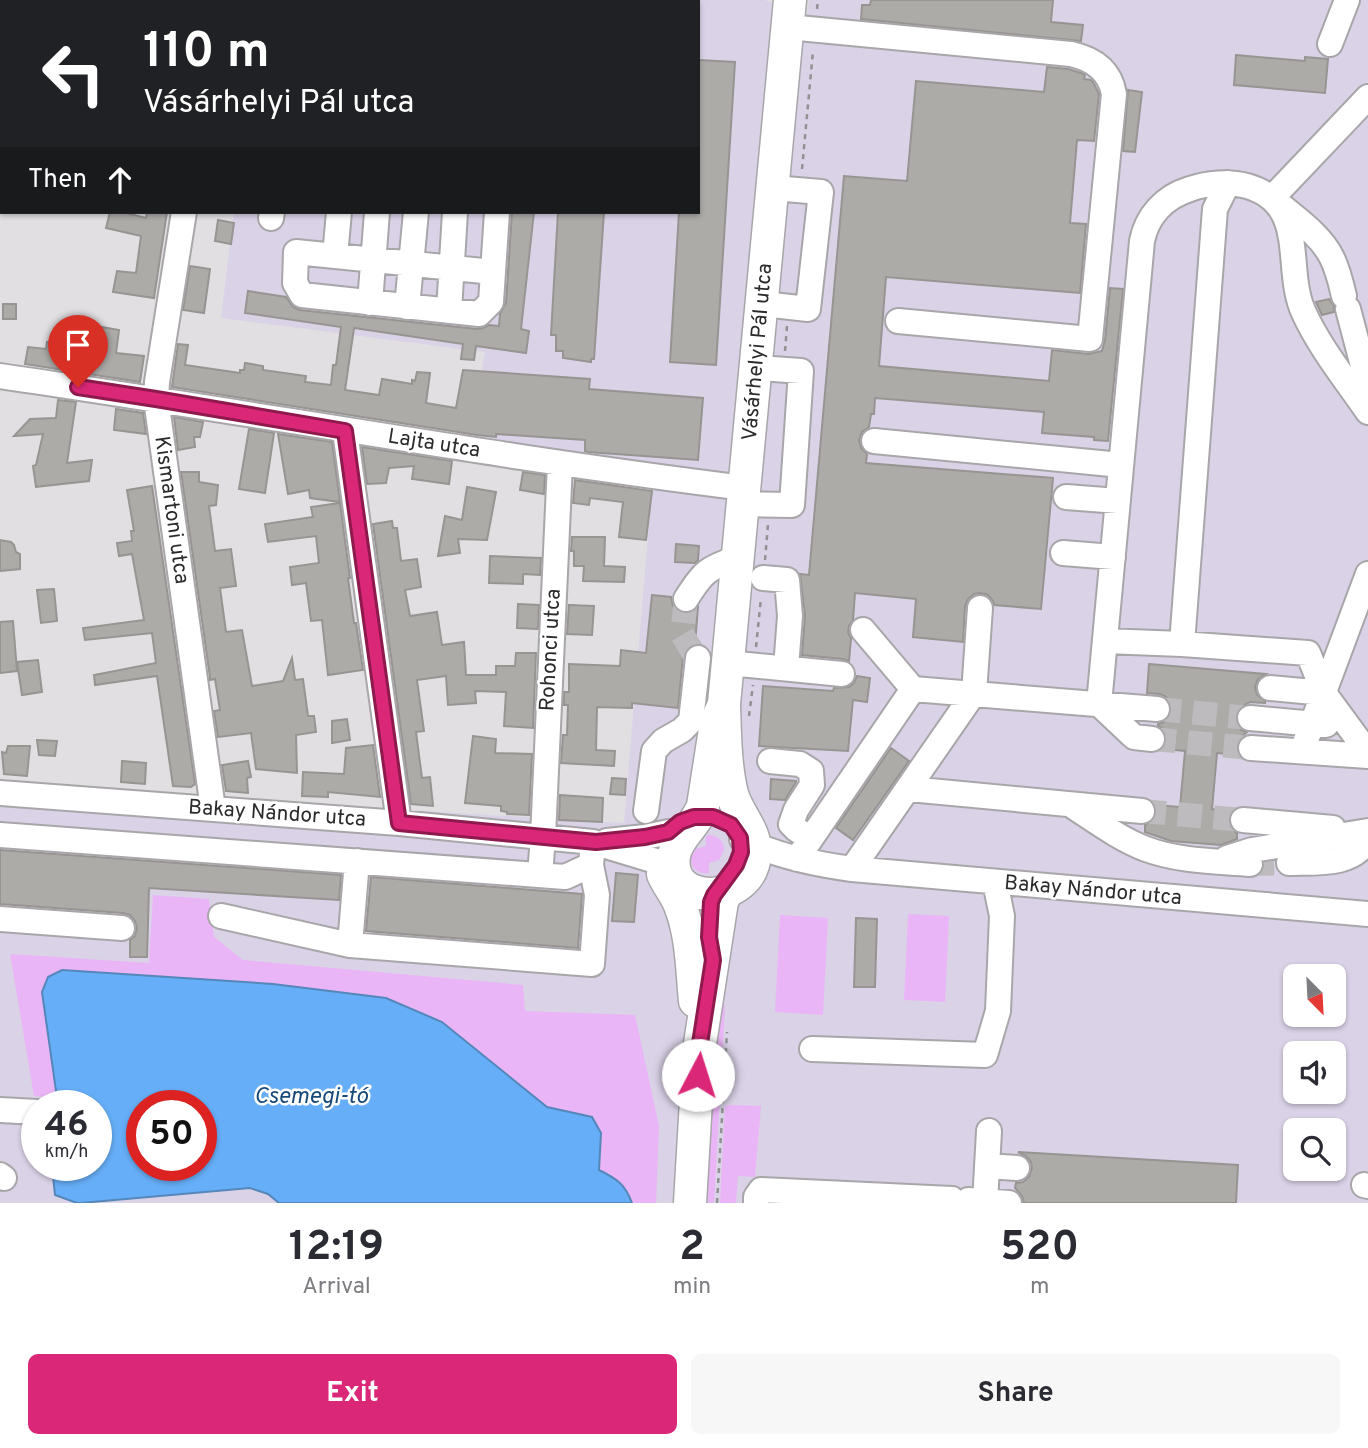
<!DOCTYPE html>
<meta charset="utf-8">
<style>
:root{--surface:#fff;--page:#f7f7f7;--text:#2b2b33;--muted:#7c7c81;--accent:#db2777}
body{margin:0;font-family:Overpass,sans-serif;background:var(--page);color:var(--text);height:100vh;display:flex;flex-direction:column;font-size:26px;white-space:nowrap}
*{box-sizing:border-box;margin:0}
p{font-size:23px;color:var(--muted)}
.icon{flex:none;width:38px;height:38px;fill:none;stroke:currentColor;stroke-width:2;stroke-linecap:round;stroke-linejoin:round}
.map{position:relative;height:1203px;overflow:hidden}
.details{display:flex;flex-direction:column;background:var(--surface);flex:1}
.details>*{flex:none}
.guide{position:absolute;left:0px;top:0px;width:700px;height:214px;box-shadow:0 2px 5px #0004;background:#202124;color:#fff;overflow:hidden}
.needle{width:46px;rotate:156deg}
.buttons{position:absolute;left:1283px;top:964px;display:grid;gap:14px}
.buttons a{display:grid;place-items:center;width:63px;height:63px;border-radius:10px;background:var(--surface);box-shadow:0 2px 5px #0004;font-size:35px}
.speed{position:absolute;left:21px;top:1090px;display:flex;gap:14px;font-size:35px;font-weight:700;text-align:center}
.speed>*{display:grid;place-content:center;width:91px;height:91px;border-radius:50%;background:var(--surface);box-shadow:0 2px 5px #0004;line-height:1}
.speed small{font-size:18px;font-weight:400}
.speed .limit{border:10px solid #d22;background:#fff;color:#111}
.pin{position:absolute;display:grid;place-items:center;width:60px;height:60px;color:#fff;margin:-72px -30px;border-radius:50% 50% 50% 0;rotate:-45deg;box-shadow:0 0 7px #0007}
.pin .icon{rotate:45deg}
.me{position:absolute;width:77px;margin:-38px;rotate:5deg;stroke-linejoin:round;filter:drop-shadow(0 0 5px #0008)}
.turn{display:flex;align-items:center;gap:24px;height:147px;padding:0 28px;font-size:32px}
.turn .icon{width:91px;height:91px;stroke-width:2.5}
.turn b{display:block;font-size:49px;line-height:60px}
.then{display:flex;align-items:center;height:66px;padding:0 28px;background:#0003;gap:14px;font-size:26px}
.eta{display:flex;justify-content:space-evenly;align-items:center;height:119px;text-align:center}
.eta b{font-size:42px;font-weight:700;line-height:49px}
.action{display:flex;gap:14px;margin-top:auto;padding:14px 28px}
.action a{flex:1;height:80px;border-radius:10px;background:var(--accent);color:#fff;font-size:28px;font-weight:700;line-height:80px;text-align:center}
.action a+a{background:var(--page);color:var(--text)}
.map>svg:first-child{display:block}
.industrial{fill:#dad2e7;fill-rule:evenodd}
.green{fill:#eab5f6}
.water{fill:#66aef7;stroke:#5587ba;stroke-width:2;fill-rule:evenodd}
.building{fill:#adaba8;stroke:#979492;stroke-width:2}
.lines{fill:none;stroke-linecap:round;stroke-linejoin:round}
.minor-tunnel{stroke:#bdbbbe;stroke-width:24;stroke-dasharray:24 12;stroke-linecap:butt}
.minor-casing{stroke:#a8a6a9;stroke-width:28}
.major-casing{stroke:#a8a6a9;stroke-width:35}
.path{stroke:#919092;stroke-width:2.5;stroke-dasharray:5 5;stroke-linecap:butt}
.minor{stroke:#fff;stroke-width:24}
.major{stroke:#fff;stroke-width:32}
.route-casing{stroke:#8e194d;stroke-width:18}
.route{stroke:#db2777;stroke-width:12}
.labels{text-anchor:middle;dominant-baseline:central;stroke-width:5;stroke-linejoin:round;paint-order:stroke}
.street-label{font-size:21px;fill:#2c2b2c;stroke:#fff}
.water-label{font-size:23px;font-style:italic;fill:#184a79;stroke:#fff}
</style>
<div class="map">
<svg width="1368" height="1203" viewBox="0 0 1368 1203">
<rect width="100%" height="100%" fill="#e1dfe2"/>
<path class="industrial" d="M 273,0 L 765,0 L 807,15 L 809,0 L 1368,0 L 1368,1203 L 0,1203 L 0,786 L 624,823 L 654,463 L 470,437 L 485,352 L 221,318 L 234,212 L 698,212 L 698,2 L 272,2 ZM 1295,976 L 1334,976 L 1334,1015 L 1295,1015 ZM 1295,1054 L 1334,1054 L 1334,1092 L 1295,1092 ZM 37,1106 L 96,1106 L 96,1166 L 37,1166 ZM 142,1106 L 201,1106 L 201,1166 L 142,1166 ZM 1295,1130 L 1334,1130 L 1334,1169 L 1295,1169 Z"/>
<path class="green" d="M 711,835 C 719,837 724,842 724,850 L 719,860 L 709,863 L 709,873 C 698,874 691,869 691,858 L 696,849 L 706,846 L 706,836 Z
M 153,895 L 209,899 L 214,937 L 243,960 L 523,985 L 525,1011 L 635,1015 L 659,1126 L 656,1203 L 632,1203 L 628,1191 L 599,1171 L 601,1133 L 592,1117 L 547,1107 L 442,1022 L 386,998 L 273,984 L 62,970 L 42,992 L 57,1098 L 34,1096 L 10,954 L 149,963 Z
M 908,914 L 949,916 L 945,1002 L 904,1000 Z
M 780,915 L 828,918 L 823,1015 L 775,1012 Z
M 722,1000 L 725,1007 L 714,1203 L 698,1203 L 706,1044 Z
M 730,1105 L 761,1106 L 755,1177 L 738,1176 L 736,1203 L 720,1203 L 725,1106 Z"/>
<path class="water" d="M 62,970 L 273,984 L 386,998 L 442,1022 L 547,1107 L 592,1117 L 601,1133 L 599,1170 C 617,1179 625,1184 632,1203 L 279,1203 L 268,1194 L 250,1188 L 81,1203 L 77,1203 L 55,1195 L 52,1166 L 96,1166 L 96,1106 L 52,1106 L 57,1098 L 42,992 L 48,977 ZM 142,1106 L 201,1106 L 201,1166 L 142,1166 Z"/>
<path class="building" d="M 871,0 L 1053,0 L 1051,22 L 1083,25 L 1081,41 L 861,19 L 862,5 L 870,5 Z
M 1236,55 L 1305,61 L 1305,57 L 1328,59 L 1325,93 L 1234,85 Z
M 698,60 L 735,62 L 716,365 L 670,362 L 679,212 L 698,212 Z
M 1047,67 L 1068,69 L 1081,73 L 1085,75 L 1084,79 L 1091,80 L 1093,82 L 1099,94 L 1094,141 L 1077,140 L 1070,223 L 1086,224 L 1080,293 L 886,277 L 879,366 L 1049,381 L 1052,350 L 1089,354 L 1102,351 L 1105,340 L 1110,288 L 1123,289 L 1108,441 L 1094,440 L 1094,437 L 1042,433 L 1044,412 L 875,398 L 874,414 L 871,414 L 869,427 L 862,432 L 859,440 L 861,448 L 867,454 L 866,463 L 1053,478 L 1041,609 L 994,605 L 993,601 L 988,595 L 980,593 L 974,594 L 968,599 L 965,606 L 963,642 L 913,637 L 916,599 L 855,593 L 853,620 L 849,626 L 848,632 L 851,638 L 849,661 L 843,659 L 802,655 L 805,615 L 800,574 L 809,575 L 844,176 L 907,181 L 916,81 L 1044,92 Z
M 1128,90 L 1142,92 L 1135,152 L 1123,151 Z
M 110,212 L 122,212 L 146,218 L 147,212 L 167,212 L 154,298 L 113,292 L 117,271 L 136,273 L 141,236 L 106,228 Z
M 512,212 L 534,212 L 521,329 L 529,331 L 526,353 L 476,346 L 474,360 L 461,359 L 463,344 L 354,328 L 345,390 L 379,395 L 382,379 L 412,384 L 412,380 L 415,381 L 417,372 L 430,373 L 426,403 L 456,408 L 463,370 L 590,379 L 589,389 L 703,398 L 698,460 L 588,452 L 585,451 L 585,440 L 496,434 L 496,437 L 477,435 L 172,387 L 178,344 L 188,345 L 185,365 L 240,373 L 240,370 L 244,370 L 245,363 L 263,366 L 263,370 L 306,376 L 305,382 L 331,385 L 333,365 L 336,365 L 341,327 L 245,313 L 248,291 L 286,297 L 293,307 L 300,310 L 477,329 L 483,328 L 489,325 L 499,326 L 500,314 L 506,303 Z
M 558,212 L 604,212 L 594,359 L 591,359 L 591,362 L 563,358 L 563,351 L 556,351 L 556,335 L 551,335 Z
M 218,220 L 234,223 L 231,244 L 215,241 Z
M 190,266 L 210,269 L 204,313 L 183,310 Z
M 1329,299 L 1334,306 L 1334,312 L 1322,315 L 1316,302 Z
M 3,304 L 16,304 L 16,319 L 3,319 Z
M 102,327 L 119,330 L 116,353 L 144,356 L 140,382 L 25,364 L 28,347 L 46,349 L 47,342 L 99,350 Z
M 58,400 L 76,402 L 67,463 L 92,460 L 89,481 L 36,487 L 33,466 L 36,465 L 43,434 L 14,436 L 30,419 L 56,418 Z
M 116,409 L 143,413 L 146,434 L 114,430 Z
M 174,417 L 203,422 L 200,437 L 194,437 L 195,447 L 178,450 Z
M 249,429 L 274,433 L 265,493 L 239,489 Z
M 278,434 L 332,442 L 340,502 L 310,498 L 309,490 L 288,494 Z
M 362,447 L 452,461 L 449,484 L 412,479 L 414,466 L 389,468 L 386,483 L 367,484 Z
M 181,472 L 199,472 L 199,482 L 218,485 L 216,505 L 209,506 L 215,551 L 231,549 L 236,586 L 220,588 L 226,632 L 242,630 L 252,686 L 283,681 L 292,658 L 295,680 L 303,679 L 308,716 L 314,716 L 316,732 L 296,735 L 297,773 L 256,769 L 251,733 L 218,737 L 214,711 L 220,710 L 215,679 L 210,680 L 210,677 Z
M 523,472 L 545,475 L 544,494 L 520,490 Z
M 575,480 L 652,491 L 646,540 L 619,537 L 623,502 L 590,498 L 589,505 L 573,503 Z
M 152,486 L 195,784 L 191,787 L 173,786 L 157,676 L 95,685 L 94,675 L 156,663 L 152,633 L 85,640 L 83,628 L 144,620 L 132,554 L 119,556 L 117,543 L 132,541 L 131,531 L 134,531 L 127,490 Z
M 467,487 L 496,492 L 487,540 L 458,539 L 460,553 L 438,556 L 445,516 L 462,520 Z
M 340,503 L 350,578 L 348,578 L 354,623 L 356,623 L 363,670 L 328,675 L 322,620 L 311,621 L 306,583 L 292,585 L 290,567 L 319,563 L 316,536 L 268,542 L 265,524 L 313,517 L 311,507 Z
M 392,521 L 393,528 L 397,528 L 401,561 L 417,559 L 421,587 L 405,590 L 410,616 L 437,612 L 442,645 L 464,642 L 466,675 L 496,675 L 496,666 L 515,666 L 516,653 L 536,653 L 533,728 L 504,726 L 506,692 L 475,691 L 476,703 L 448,705 L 446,676 L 417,680 L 424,731 L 416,732 L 422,778 L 430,777 L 433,806 L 411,804 L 373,524 Z
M 572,537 L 605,537 L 604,566 L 625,567 L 624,582 L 583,581 L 584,566 L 574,566 L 574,551 L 571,551 Z
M 0,540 L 11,542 L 14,545 L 16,552 L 20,554 L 20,569 L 0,571 Z
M 676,544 L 699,546 L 698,560 L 695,563 L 675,562 Z
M 490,556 L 541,558 L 540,575 L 523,574 L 523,584 L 489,583 Z
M 54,589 L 57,621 L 41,623 L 37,590 Z
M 652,595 L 671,597 L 673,606 L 679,612 L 685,614 L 692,612 L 698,607 L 695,644 L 686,649 L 683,656 L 678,708 L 632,703 L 632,708 L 597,707 L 596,750 L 615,751 L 614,766 L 561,763 L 563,735 L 567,735 L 568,705 L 564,705 L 564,692 L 569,692 L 569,664 L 620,666 L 621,650 L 646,653 Z
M 518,604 L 539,605 L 538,629 L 517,628 Z
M 569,605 L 594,606 L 592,635 L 567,634 Z
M 13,621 L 17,671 L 0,673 L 0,622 Z
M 38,660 L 42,692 L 22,695 L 17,662 Z
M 1149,664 L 1266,674 L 1258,679 L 1255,687 L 1257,695 L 1265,701 L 1265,703 L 1250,702 L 1238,709 L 1235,716 L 1237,725 L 1241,730 L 1247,732 L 1238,740 L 1236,748 L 1238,755 L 1217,753 L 1212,809 L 1231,811 L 1228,818 L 1229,826 L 1237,833 L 1237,839 L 1221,845 L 1171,841 L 1145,832 L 1145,825 L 1154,819 L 1157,812 L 1156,805 L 1180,807 L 1185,751 L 1163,749 L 1167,741 L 1166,734 L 1161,727 L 1158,726 L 1158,724 L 1164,722 L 1169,718 L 1172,710 L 1170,702 L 1165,696 L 1160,694 L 1147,693 Z
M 857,676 L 870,678 L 867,702 L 853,700 L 848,751 L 759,746 L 763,686 L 833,691 L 834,688 L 849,687 L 854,683 Z
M 347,719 L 350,740 L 332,743 L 332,721 Z
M 473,736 L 496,739 L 495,753 L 532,754 L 529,815 L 507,814 L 507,812 L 501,811 L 501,806 L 465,803 Z
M 37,740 L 57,741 L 55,756 L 39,755 Z
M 373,745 L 380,797 L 328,792 L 328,797 L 302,796 L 303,772 L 344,774 L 346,748 Z
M 8,746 L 30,746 L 27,776 L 4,774 L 2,752 L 6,753 Z
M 891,748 L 909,761 L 853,840 L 836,828 Z
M 122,761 L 146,763 L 145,784 L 121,782 Z
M 248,761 L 251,777 L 247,778 L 248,793 L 226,791 L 222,765 Z
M 612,778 L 626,779 L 625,795 L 610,794 Z
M 771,779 L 796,781 L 796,782 L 785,800 L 770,799 Z
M 560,795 L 603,798 L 602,822 L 559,820 Z
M 0,850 L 341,875 L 339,900 L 149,888 L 147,957 L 130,957 L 130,940 L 135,936 L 137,928 L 135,921 L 130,915 L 123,913 L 0,904 Z
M 616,873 L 638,875 L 634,922 L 612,921 Z
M 371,877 L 582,894 L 578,948 L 366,931 Z
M 856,918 L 877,919 L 875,987 L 854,987 Z
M 1018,1152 L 1238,1165 L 1236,1203 L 1024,1203 L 1022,1196 L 1015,1188 L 1016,1183 L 1023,1182 L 1029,1177 L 1032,1168 L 1031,1162 L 1026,1156 Z"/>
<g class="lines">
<path class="minor-tunnel" d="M 686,599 L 682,634 L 694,654
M 1157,709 L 1250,718
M 1152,739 L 1251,748
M 1142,811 L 1243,820
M 1250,864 L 1289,863"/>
<defs>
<path id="minor" d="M 476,0 L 478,2
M 218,2 L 218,0
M 366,2 L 367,0
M 788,27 L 1071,54 C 1094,59 1110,71 1114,94 L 1090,339 L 898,321
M 1330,44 L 1347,0
M 184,212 L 157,382 L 156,399 L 213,809
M 271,218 L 272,212
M 335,256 L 339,212
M 493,272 L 296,252 L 295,283 L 302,295 L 479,314 L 491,302 L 497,212
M 1344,296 C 1341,283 1338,270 1332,258 C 1320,233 1292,216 1272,198 L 1368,97
M 370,303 L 377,212
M 763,304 L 808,309 L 821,192 L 773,188
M 407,307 L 416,212
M 1348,309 L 1368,385
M 449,311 L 455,212
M 0,376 C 249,412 495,457 745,488
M 345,431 L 399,823
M 874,441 L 1121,465
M 1066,497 L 1118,501
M 743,504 L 792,505 L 801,371 L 757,368
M 1063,553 L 1113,557
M 763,578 L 787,580 L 790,616 L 786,668
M 686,599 C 703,572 707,568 738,558
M 863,630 L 913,689 L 1157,709
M 1105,641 L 1182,644 L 1308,653 L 1324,693 L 1368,753
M 1182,644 L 1215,209 L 1228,183
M 728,663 L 842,674
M 1270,688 L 1324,693
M 1250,718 L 1326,725
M 1152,739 L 1134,737 L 1099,704 L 1142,241 C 1147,216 1164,197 1190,189 C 1207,183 1229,181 1247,186 C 1310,204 1283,269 1304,313 C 1320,348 1346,380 1368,412
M 1251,748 L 1368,756
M 1302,751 L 1368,574
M 770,761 L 800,764 L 811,771 L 812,785 L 796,810 L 791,824 L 796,829 L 810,839
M 909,789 L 1142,811
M 0,793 L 399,823 L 593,842 L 659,862 L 675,872
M 1074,807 C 1097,822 1120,839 1146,849 C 1178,861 1215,861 1250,864
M 646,811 L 654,751 L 663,741 L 682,730 L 691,721 L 698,658
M 1243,820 L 1333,828
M 0,835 L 565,877 L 591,865 L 593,842
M 742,839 C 776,856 814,864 852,869 L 1368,914
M 607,841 L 645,837 L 669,832
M 1227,858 L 1252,850 L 1368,831
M 797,859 L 913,689
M 1289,863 C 1316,862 1353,867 1368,839
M 852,869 L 974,693 L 980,608
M 540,875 L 543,837 L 560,463
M 221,916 L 350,945 L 592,964 L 597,895 L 591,865
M 0,919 L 122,928
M 350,945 L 357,861
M 812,1049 L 985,1055 L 998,1011 L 1002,916 L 995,882
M 0,1110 L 37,1112
M 987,1166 L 1017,1168
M 0,1175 L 4,1178
M 1364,1185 L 1368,1186
M 968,1200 L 1009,1203
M 756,1203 L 756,1197 L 761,1190 L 952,1199 L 952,1203
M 985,1203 L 989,1131"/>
<path id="major" d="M 724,704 L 716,723 L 703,806 C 696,826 677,836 674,856 C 666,907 753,907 755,853 C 756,830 738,815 732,794 C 725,765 725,734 724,704 L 790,0
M 663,874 C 668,886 677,895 681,908 C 692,937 692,971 695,1001
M 690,1203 L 699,1050 L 722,901 L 727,892"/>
</defs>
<use href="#minor" class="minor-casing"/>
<use href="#major" class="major-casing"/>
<path class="path" d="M 817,9 L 818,0
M 802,169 L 813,51
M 785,351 L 787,326
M 765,560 L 768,525
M 756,647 L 761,598
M 749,716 L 753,685
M 717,1203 L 727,1032"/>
<use href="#minor" class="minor"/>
<use href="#major" class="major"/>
</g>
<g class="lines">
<defs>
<path id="route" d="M 78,387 L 156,399 L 345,431 L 399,823 L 596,842 L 645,837 L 668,832 L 680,822 L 694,817 L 713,817 L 731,825 L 740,838 L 741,852 L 736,865 L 714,895 L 711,902 L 709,937 L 713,960 L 699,1050 L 698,1075"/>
</defs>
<use href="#route" class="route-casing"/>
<use href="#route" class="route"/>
</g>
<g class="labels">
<g class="street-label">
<text transform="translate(758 352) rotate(-85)">Vásárhelyi Pál utca</text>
<text transform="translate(434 444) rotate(9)">Lajta utca</text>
<text transform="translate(171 510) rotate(82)">Kismartoni utca</text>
<text transform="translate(551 650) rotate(-87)">Rohonci utca</text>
<text transform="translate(277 814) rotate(4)">Bakay Nándor utca</text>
<text transform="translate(1093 891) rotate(5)">Bakay Nándor utca</text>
</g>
<g class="water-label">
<text x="311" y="1097">Csemegi-tó</text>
</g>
</g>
</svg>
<div class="buttons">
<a><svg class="needle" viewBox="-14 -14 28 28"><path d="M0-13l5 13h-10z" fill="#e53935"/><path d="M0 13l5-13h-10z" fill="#7c7c81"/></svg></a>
<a><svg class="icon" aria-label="sound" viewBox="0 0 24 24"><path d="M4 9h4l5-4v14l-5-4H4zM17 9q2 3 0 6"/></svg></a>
<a><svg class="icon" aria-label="search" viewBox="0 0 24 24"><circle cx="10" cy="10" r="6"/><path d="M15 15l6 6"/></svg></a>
</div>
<div class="speed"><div>46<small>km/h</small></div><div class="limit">50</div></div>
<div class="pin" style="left:78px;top:387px;background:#d93025"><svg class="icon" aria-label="arrive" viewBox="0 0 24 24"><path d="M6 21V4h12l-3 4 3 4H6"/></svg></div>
<svg class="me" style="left:698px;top:1075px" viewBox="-20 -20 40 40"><circle r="19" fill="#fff"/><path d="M0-13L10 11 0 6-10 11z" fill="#db2777"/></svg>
<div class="guide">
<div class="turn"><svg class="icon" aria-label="left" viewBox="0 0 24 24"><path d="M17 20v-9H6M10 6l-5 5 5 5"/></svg><div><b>110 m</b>Vásárhelyi Pál utca</div></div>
<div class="then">Then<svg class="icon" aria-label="ahead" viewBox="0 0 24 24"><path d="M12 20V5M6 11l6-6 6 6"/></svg></div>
</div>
</div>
<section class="details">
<div class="eta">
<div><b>12:19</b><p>Arrival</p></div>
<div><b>2</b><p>min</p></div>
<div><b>520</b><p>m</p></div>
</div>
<div class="action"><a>Exit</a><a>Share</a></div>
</section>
